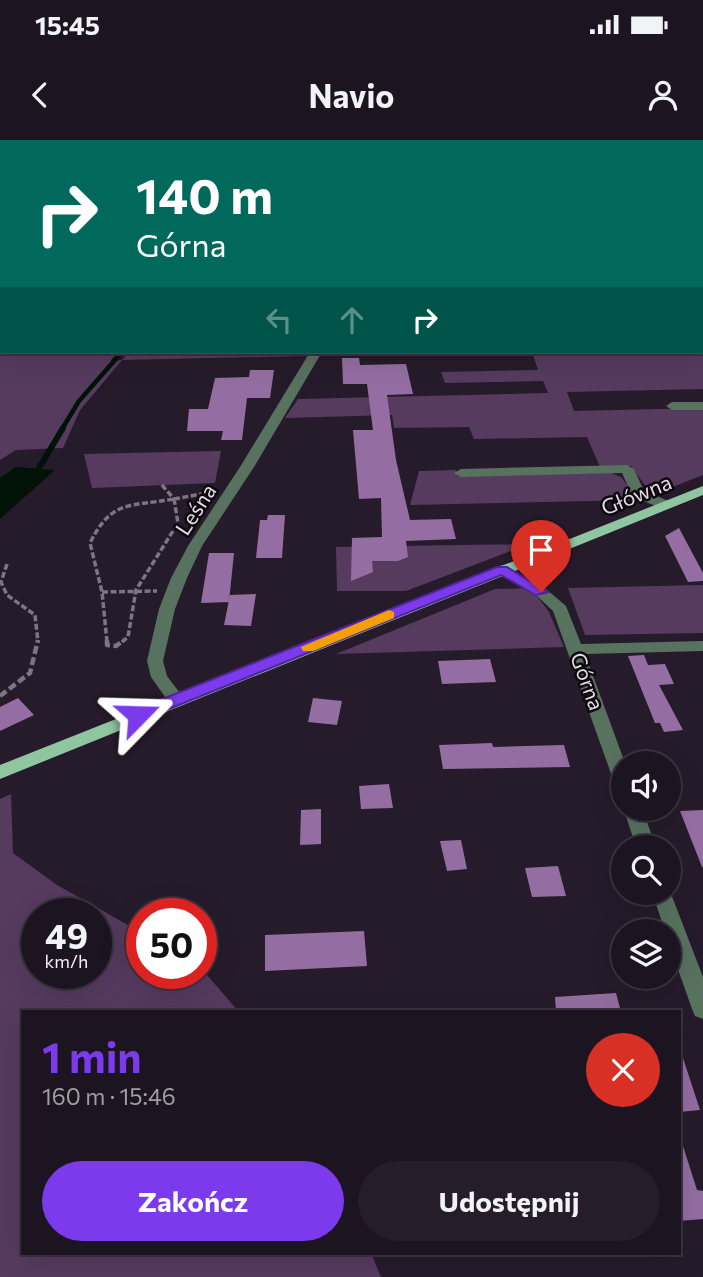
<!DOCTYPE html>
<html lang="pl">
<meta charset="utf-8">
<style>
:root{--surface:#1c1420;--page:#251d29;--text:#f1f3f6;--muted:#a09ea5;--line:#3a333e;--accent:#7c3aed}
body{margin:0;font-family:Commissioner,sans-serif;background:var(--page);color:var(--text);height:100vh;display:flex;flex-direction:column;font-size:26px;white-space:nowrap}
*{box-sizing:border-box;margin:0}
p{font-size:23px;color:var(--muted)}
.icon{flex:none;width:38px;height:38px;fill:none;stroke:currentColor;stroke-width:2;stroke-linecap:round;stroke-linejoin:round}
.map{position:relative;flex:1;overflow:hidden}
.drawer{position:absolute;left:21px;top:870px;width:660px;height:245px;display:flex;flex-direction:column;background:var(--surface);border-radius:0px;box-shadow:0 7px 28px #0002,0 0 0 2px var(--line)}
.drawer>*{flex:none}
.hud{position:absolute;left:0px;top:0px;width:704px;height:214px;box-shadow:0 7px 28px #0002,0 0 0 2px var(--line);background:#00695c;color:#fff;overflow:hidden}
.controls{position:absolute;left:611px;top:611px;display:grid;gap:14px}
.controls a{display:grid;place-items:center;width:70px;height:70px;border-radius:50%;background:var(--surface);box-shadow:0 7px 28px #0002,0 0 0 2px var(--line);font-size:35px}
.speed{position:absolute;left:21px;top:758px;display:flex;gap:14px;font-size:35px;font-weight:700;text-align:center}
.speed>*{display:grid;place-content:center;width:91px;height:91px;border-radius:50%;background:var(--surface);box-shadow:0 7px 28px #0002,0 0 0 2px var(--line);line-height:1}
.speed small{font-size:18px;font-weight:400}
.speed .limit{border:10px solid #d22;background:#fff;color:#111}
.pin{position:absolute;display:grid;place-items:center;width:60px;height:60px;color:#fff;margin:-72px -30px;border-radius:50% 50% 50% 0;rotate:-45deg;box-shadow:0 0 7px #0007}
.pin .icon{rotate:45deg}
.me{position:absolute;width:77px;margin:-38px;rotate:68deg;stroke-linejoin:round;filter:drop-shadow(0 0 5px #0008)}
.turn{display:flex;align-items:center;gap:24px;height:147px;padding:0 21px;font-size:32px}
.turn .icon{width:91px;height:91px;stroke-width:2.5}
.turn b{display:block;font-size:49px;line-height:60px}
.lanes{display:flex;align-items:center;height:66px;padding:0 21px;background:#0003;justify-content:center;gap:35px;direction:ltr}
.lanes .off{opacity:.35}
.round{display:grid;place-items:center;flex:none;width:74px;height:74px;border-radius:37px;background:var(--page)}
.headline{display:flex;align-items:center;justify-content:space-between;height:119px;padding:0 21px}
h1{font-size:42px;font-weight:700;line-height:52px;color:var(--accent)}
.button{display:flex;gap:14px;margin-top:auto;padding:14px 21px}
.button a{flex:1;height:80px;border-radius:42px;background:var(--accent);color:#fff;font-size:28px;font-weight:700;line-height:80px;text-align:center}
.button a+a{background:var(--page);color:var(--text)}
.status{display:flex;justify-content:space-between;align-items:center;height:49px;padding:0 35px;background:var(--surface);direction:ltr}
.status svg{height:19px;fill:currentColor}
header{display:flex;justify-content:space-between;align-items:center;height:91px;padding:0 21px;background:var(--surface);font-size:32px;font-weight:700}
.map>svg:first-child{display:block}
.green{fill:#563b5f;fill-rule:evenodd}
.water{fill:#011207}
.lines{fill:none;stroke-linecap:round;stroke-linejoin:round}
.stream-far2{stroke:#011207;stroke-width:3.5}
.stream-far1{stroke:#011207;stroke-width:4.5}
.stream{stroke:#011207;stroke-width:6}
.building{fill:#946ea2}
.path-far1{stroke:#7f7582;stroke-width:3.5;stroke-dasharray:6 2.5;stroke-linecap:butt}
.path{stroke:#7f7582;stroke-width:4.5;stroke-dasharray:8 3.5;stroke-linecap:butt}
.minor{fill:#587260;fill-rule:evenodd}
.major{fill:#8fc5a1;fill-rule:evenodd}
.route{fill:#7c3aed;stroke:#51269a;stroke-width:2}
.slow{fill:#f59e0b}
.labels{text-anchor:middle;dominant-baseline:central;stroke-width:5;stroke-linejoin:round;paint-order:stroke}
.street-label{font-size:21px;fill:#e4dce6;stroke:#0c080e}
</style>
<div class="status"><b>15:45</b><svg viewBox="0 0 49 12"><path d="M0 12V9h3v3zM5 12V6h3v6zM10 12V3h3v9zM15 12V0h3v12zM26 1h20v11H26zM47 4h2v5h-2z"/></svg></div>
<header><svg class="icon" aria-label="back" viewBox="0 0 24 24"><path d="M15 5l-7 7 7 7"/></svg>Navio<svg class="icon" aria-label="person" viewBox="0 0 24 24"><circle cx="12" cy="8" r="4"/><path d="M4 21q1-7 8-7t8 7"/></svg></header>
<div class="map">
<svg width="703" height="1137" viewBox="0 0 703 1137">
<rect width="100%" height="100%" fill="#261b2a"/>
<path class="green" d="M 0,0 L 337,0 L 2,2 L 0,12 Z
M 0,169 L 2,212 L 118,212 L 110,221 L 122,220 L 129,212 L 308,212 L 306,216 L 122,220 L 80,270 L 63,308 L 16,310 L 0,320 Z
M 703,208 L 703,249 L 567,252 L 574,271 L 703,268 L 703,335 L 652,355 L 631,326 L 600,327 L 587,297 L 474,299 L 469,287 L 394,288 L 392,275 L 285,278 L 298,259 L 548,253 L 543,241 L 445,243 L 441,232 L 538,230 L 532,212 L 702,212 Z
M 221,311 L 215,343 L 92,348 L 84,314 Z
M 456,330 L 458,336 L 611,333 L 621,337 L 639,360 L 410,365 L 419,331 Z
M 529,404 L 406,451 L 337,451 L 336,407 Z
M 703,445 L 703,493 L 585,495 L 568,448 Z
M 531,448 L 549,472 L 564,507 L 336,514 L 495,449 Z
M 11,654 L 13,713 L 57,745 L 142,793 L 142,833 L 201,833 L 201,828 L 238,871 L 23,872 L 23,1113 L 371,1113 L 381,1137 L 0,1137 L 0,659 ZM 37,774 L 96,774 L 96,833 L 37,833 Z"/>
<path class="water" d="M 16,327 L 55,330 L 0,379 L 0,338 Z"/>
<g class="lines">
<path class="stream-far2" d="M 330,2 L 332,0"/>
<path class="stream-far1" d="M 62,289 L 79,261 L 122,212"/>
<path class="stream" d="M 39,328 L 63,288"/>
</g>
<path class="building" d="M 342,218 L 359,218 L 360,225 L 406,224 L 413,254 L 387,255 L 396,320 L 410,380 L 451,379 L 456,399 L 406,401 L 408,417 L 398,421 L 372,421 L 373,432 L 351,441 L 352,398 L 382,397 L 381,358 L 359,359 L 353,290 L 373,290 L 367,244 L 343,244 Z
M 250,230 L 274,230 L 270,258 L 247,258 L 242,300 L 221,300 L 223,291 L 187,291 L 189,269 L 208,269 L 215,238 L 249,237 Z
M 268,375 L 285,375 L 282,418 L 256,418 L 260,380 L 267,380 Z
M 679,388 L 703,433 L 703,441 L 688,442 L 665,396 Z
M 209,413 L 234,413 L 229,462 L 201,463 Z
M 256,454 L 251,486 L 224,485 L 230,455 Z
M 644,515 L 648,525 L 665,524 L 674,544 L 659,545 L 683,590 L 664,592 L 660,583 L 655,583 L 628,516 Z
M 490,519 L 496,542 L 442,544 L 438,521 Z
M 18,558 L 34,575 L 0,591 L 0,567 Z
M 313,558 L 342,561 L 337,585 L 308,582 Z
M 492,603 L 493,607 L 564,605 L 570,627 L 443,629 L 439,605 Z
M 389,644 L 393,668 L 361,669 L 359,646 Z
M 321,669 L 321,704 L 300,705 L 301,670 Z
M 703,670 L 703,727 L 702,727 L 680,671 Z
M 461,700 L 467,729 L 447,731 L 440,701 Z
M 558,726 L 566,756 L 532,757 L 525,728 Z
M 364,791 L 367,826 L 265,831 L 265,795 Z
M 616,853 L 621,872 L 556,872 L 555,857 Z
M 683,918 L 700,970 L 679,972 L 679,919 Z
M 683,1006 L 697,1050 L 703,1051 L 703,1079 L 679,1081 L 679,1007 Z"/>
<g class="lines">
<path class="path-far1" d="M 162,345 L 174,359
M 174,359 L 212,352
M 7,424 L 1,442 L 7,455 L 35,475 L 38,502
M 102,452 L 157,451
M 107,502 L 102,452 L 90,403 C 112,359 129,367 174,359
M 122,502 L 128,497 L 136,450 L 178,383 L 174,359"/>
<path class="path" d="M 107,500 L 107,505 L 116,506 L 124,500
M 0,556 L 30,533 L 38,500"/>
<path class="minor" d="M 486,0 L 494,0 L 494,2 L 486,2 Z
M 310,212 L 322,212 L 254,327 L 202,406 L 187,438 L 175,469 L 163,521 L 167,536 L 185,560 L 182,564 L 170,564 L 151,537 L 147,521 L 159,469 L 171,438 L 188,406 L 240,327 Z
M 703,262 L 703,270 L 672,270 L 666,266 L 672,262 Z
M 627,325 L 634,329 L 644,351 L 671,362 L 671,368 L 661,368 L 633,357 L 622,333 L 461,337 L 454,333 L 461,329 Z
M 502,425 L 546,449 L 566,466 L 581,504 L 703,501 L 703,511 L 585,514 L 625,623 L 623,623 L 623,649 L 616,647 L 614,642 L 553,471 L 536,455 L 497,433 L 494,430 L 497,427 Z
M 623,667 L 642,668 L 656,707 L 636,707 Z
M 668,746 L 703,837 L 703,879 L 695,876 L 692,869 L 668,801 L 668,791 L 665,791 L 652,752 L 668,752 Z"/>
<path class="major" d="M 703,346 L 703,355 L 0,639 L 0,625 Z"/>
</g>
<path class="route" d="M 497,427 L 507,427 L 548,452 L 536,455 L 501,435 L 144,579 L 138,580 L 130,575 L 132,571 Z"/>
<path class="slow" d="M 389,470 L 394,472 L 394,478 L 313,511 L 303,511 L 301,507 Z"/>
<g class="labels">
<g class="street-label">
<text transform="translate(636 354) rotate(-22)">Główna</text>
<text transform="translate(195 369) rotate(-57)">Leśna</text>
<text transform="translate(588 541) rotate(70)">Górna</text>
</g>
</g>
</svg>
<div class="controls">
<a><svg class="icon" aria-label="sound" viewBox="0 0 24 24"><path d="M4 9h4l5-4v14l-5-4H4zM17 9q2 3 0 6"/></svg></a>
<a><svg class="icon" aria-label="search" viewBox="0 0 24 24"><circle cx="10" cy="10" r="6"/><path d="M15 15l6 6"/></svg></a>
<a><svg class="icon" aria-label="layers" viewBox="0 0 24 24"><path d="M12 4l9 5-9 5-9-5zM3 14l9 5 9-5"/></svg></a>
</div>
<div class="speed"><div>49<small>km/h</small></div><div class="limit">50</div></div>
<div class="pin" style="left:541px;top:452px;background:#d93025"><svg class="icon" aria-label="arrive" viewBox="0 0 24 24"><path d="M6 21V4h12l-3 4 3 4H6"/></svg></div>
<svg class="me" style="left:138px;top:575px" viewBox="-20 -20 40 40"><path d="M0-17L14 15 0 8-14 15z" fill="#7c3aed" stroke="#fff" stroke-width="4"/></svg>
<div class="hud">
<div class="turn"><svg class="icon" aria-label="right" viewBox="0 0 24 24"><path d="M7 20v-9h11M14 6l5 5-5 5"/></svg><div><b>140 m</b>Górna</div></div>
<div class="lanes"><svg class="icon off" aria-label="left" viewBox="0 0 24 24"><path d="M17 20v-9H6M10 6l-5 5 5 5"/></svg><svg class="icon off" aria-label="ahead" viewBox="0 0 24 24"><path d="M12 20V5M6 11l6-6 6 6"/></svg><svg class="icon" aria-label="right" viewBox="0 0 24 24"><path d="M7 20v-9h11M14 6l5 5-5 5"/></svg></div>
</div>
<section class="drawer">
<div class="headline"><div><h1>1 min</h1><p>160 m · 15:46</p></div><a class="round" style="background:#d93025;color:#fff"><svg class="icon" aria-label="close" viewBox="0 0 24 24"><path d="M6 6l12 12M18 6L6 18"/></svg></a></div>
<div class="button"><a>Zakończ</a><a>Udostępnij</a></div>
</section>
</div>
